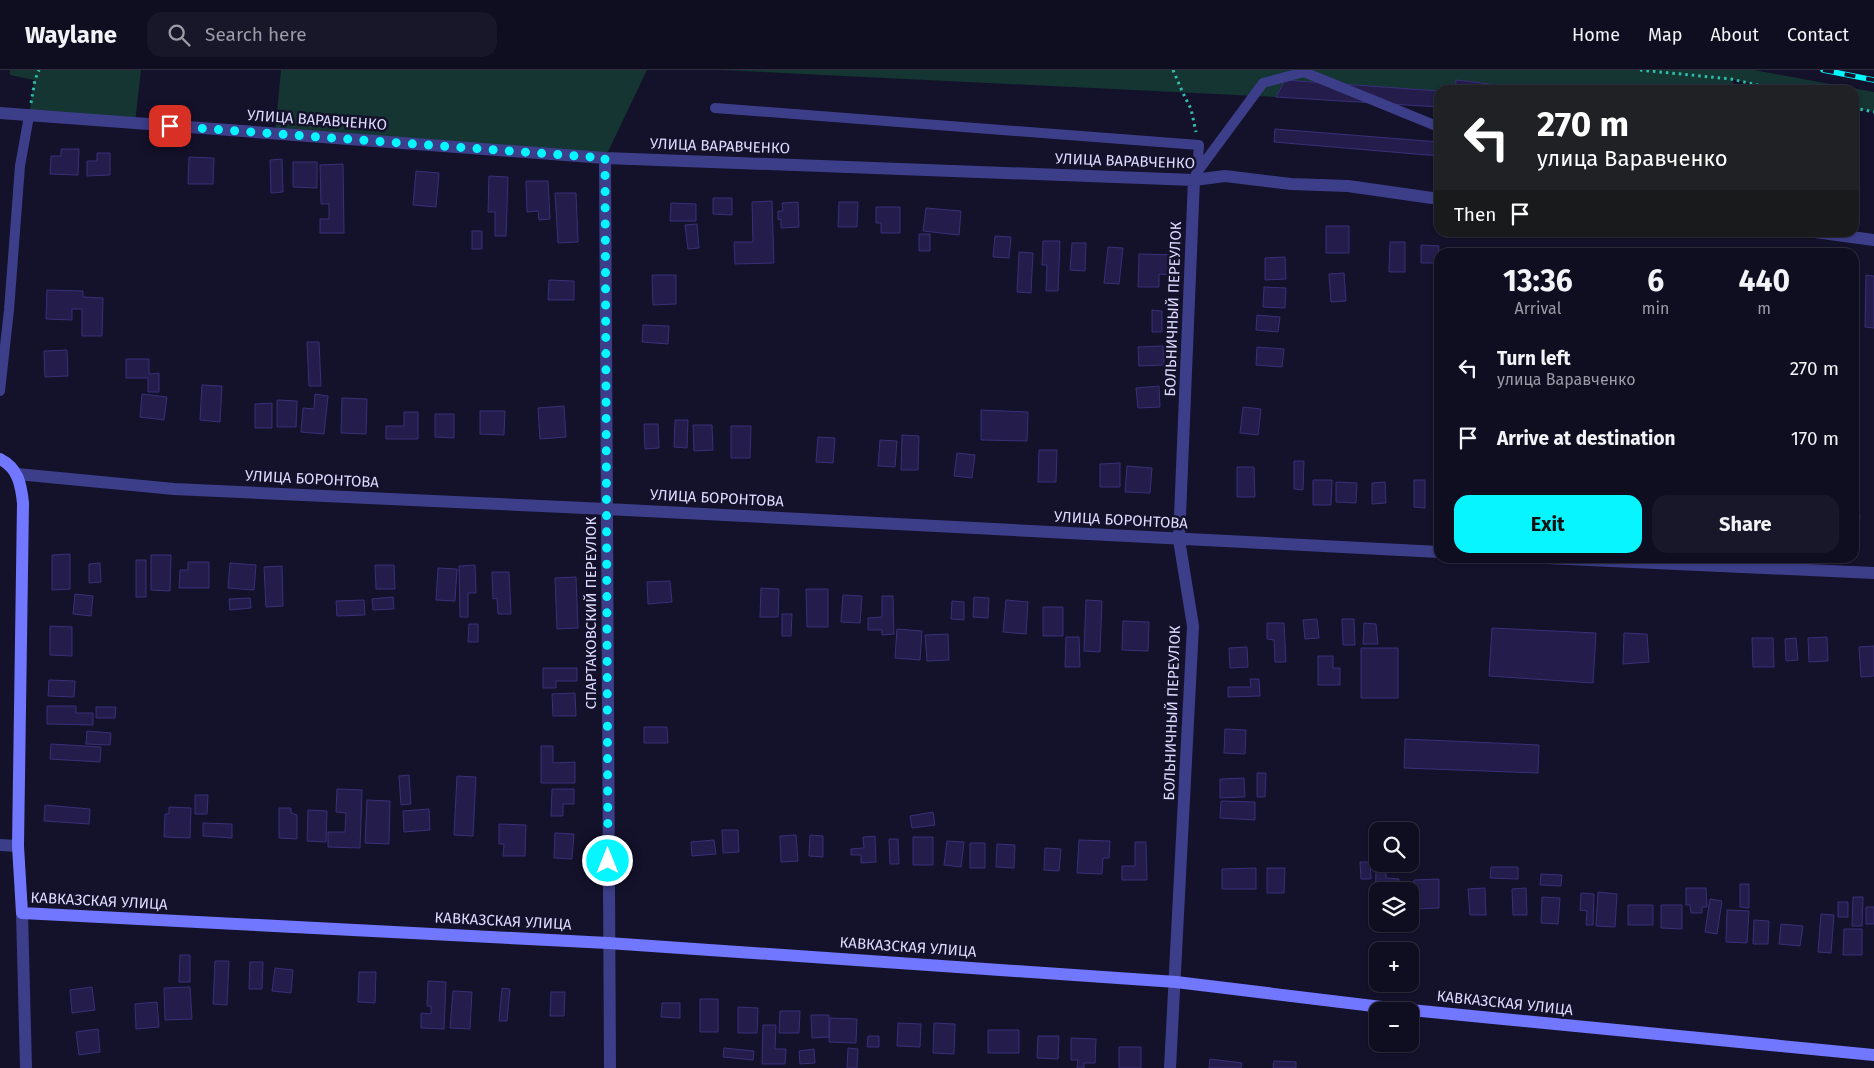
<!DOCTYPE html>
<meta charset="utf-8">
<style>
:root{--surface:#0f0d20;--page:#181629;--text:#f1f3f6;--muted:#9b9ca5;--line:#2f2d3e;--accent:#07f5ff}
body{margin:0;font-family:"Fira Sans",sans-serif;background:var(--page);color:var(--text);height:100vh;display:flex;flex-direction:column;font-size:19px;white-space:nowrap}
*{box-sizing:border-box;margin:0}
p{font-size:16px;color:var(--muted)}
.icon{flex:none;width:28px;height:28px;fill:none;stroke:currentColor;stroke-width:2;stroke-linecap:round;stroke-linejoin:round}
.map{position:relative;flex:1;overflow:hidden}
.drawer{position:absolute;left:1434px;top:178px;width:425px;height:315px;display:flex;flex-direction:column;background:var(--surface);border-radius:15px;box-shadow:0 1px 4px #0004,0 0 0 1px var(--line)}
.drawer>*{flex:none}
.guide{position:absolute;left:1434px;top:15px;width:425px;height:152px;border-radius:15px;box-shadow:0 1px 4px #0004,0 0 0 1px var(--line);background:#202124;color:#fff;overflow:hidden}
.controls{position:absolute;left:1369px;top:752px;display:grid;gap:10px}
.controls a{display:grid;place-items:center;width:50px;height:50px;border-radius:10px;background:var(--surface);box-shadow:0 1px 4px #0004,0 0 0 1px var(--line);font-size:25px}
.pin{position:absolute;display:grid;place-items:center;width:42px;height:42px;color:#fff;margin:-21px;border-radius:10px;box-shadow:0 2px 8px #0006}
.me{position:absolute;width:55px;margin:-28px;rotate:0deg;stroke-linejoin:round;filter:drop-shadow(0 0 4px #0008)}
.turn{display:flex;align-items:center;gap:18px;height:105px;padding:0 20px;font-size:22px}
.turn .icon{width:65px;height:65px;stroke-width:2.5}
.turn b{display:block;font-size:35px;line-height:42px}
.then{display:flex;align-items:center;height:48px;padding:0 20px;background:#0003;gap:10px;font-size:19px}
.eta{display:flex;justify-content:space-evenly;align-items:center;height:85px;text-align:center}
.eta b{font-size:30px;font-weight:700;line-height:35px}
.primary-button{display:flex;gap:10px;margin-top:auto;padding:10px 20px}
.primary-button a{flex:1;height:58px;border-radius:15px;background:var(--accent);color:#111;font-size:20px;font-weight:700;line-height:58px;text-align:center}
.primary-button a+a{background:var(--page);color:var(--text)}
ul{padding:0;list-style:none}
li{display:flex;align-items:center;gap:15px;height:70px;padding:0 20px}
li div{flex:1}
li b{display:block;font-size:19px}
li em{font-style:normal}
header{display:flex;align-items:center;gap:30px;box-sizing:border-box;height:70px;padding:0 25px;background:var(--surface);border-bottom:1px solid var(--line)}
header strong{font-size:24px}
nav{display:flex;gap:28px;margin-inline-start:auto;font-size:18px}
.search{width:350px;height:45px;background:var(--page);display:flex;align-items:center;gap:12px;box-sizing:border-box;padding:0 18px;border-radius:15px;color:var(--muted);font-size:19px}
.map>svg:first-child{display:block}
.grass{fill:#143532}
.building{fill:#241d4c;stroke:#392f78}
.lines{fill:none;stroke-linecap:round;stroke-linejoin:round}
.path{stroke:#30bead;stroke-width:3;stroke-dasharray:2.5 4;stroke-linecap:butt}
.lane{stroke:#3c3e8a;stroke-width:10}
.street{stroke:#3c3e8a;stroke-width:12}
.secondary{stroke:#7277ff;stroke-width:12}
.rail-casing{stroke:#07f5ff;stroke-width:5.5}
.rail{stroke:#14112b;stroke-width:4;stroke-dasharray:11;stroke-linecap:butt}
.route{stroke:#07f5ff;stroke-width:9;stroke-dasharray:0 16.2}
.labels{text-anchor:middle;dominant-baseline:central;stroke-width:5;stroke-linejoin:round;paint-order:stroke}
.street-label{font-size:15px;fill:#dddbff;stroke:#14112b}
</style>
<header>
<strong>Waylane</strong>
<div class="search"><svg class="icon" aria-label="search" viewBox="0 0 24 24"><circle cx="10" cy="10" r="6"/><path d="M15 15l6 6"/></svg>Search here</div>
<nav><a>Home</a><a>Map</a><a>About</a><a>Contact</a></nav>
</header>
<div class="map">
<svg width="1874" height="998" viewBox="0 0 1874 998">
<rect width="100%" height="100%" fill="#14112b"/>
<path class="grass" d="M 10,0 L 141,0 L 135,53 L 29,46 L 34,10 L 10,5 Z
M 281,0 L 647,0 L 605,88 L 275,64 Z
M 721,0 L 1754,0 L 1874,22 L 1874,42 L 1854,38 L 1854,20 L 1779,20 L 1731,9 L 1737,20 L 1541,20 L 1457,10 L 1455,20 L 1439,21 L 1285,10 L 1276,27 Z"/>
<path class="building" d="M 1285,10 L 1439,21 L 1439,37 L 1276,27 Z
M 1456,10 L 1541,20 L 1455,20 Z
M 1275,59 L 1439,72 L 1439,86 L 1274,72 Z
M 61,79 L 79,79 L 78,105 L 50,104 L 51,86 L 61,86 Z
M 97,83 L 110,83 L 110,105 L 87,106 L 87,91 L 97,91 Z
M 189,87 L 214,88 L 213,114 L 188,114 Z
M 282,89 L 283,122 L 271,123 L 270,90 Z
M 293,92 L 317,92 L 317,118 L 293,117 Z
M 343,94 L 344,163 L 320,163 L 320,149 L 329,149 L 329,134 L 321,134 L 320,95 Z
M 416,101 L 439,103 L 436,137 L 413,135 Z
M 489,106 L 508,107 L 506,166 L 495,166 L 495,142 L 488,142 Z
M 526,111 L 548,111 L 550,149 L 539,150 L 538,141 L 527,142 Z
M 555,123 L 576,123 L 578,172 L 558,173 Z
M 713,128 L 732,128 L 732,145 L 713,144 Z
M 772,131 L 774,193 L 735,194 L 734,172 L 753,172 L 752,132 Z
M 798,132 L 799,157 L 781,158 L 781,149 L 778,150 L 778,141 L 783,141 L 782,133 Z
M 839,132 L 858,132 L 857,157 L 838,157 Z
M 671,133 L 696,134 L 696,151 L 670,151 Z
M 876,137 L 900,137 L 900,163 L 881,163 L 881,153 L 876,153 Z
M 926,138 L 961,141 L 959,165 L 923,161 Z
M 697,154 L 699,178 L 688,179 L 685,155 Z
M 1326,156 L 1349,156 L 1349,183 L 1326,183 Z
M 472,161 L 482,161 L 482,179 L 472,179 Z
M 919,164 L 930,164 L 930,181 L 919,181 Z
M 995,166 L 1011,167 L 1009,188 L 993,187 Z
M 1043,171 L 1060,171 L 1058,221 L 1046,221 L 1047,195 L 1042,195 Z
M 1390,172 L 1405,172 L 1405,202 L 1389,202 Z
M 1072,173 L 1086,173 L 1085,201 L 1070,200 Z
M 1421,175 L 1439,176 L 1438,193 L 1421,193 Z
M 1108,177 L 1123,178 L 1119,214 L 1104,213 Z
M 1019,182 L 1033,183 L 1031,223 L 1017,222 Z
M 1139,184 L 1176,185 L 1175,205 L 1159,204 L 1159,217 L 1138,217 Z
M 1285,187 L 1286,209 L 1265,210 L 1265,188 Z
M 1344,203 L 1346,231 L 1331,232 L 1329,204 Z
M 652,205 L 676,205 L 676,234 L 653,235 Z
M 1866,205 L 1874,206 L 1874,258 L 1865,257 Z
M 549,210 L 574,211 L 574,230 L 548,230 Z
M 1264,217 L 1286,218 L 1285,238 L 1263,237 Z
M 47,220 L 83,221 L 83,227 L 103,228 L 102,266 L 82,266 L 82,239 L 72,239 L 72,250 L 46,249 Z
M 1152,240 L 1162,241 L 1162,262 L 1152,262 Z
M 1257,245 L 1280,247 L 1278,262 L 1256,260 Z
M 643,255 L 669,256 L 668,274 L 642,272 Z
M 307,272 L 319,272 L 321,316 L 309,316 Z
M 1163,276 L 1164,295 L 1139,296 L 1138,277 Z
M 1257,277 L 1284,279 L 1282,297 L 1256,295 Z
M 67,280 L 68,306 L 45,307 L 44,281 Z
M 126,289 L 149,289 L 149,304 L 159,303 L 159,322 L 148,322 L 148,308 L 126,308 Z
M 202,315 L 222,316 L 220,352 L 200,350 Z
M 1159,316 L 1160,337 L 1138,338 L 1136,318 Z
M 142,324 L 167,327 L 164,350 L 140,347 Z
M 315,324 L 328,326 L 324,364 L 301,362 L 303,338 L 314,339 Z
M 342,328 L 367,329 L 366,364 L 341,363 Z
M 277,330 L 297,331 L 296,357 L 277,357 Z
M 272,333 L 272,358 L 255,358 L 255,334 Z
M 564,336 L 566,367 L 540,369 L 538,338 Z
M 1243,337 L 1261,339 L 1258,365 L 1240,363 Z
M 981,340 L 1028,342 L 1027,371 L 981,370 Z
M 480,341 L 505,341 L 504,365 L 480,364 Z
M 404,342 L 418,342 L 418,369 L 386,369 L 386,356 L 404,356 Z
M 435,344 L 454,344 L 454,368 L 435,367 Z
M 675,350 L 688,350 L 687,378 L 674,377 Z
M 644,354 L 658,354 L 659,378 L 645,379 Z
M 693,355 L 712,355 L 713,380 L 694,381 Z
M 731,356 L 751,356 L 750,388 L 731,388 Z
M 902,365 L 919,366 L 918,400 L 901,400 Z
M 818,367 L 835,368 L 833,393 L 816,392 Z
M 880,370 L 897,371 L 895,397 L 878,396 Z
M 1039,380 L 1057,380 L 1056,412 L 1038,412 Z
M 957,383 L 975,385 L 972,408 L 954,406 Z
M 1294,391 L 1304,391 L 1303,420 L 1294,419 Z
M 1120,393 L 1120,417 L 1100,417 L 1100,394 Z
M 1127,396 L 1152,398 L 1150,423 L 1125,422 Z
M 1237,397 L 1254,397 L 1255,427 L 1237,427 Z
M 1313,410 L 1332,410 L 1331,435 L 1313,435 Z
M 1414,410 L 1425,410 L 1425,438 L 1414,437 Z
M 1336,412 L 1357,413 L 1356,433 L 1336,432 Z
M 1385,412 L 1386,433 L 1372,434 L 1372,413 Z
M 1854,419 L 1858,419 L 1860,449 L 1854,450 Z
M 70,484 L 70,519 L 52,520 L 52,485 Z
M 151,485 L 171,485 L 170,521 L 151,520 Z
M 136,490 L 146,490 L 146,527 L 136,527 Z
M 188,492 L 209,492 L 209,518 L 179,518 L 180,500 L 188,500 Z
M 100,493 L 101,512 L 89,513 L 89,494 Z
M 230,493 L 256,495 L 254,520 L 228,518 Z
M 375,495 L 394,495 L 395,519 L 376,519 Z
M 475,495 L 476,523 L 468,523 L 468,547 L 460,547 L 459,496 Z
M 282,496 L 283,536 L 266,537 L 264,497 Z
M 438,498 L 457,499 L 455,531 L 436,530 Z
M 492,502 L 509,502 L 511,544 L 498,544 L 497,528 L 493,529 Z
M 576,507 L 578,558 L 557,559 L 555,508 Z
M 670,511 L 672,532 L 648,534 L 647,512 Z
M 761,518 L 779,519 L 778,547 L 760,547 Z
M 806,519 L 828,519 L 828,557 L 807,557 Z
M 75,524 L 93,526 L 91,546 L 73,544 Z
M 843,525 L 862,526 L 860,553 L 841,552 Z
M 882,526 L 893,526 L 894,564 L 882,565 L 882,560 L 868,560 L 868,548 L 882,547 Z
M 393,527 L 394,539 L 373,540 L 372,529 Z
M 974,527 L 989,528 L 988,548 L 973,547 Z
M 250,528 L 251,538 L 230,540 L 229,529 Z
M 364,530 L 365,545 L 337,546 L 336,531 Z
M 1006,530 L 1028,532 L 1026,564 L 1003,562 Z
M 1086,530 L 1102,531 L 1100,582 L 1084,581 Z
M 952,531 L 964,532 L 964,550 L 951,549 Z
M 1043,537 L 1063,537 L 1063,566 L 1043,566 Z
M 782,544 L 792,544 L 791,566 L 782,566 Z
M 1317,549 L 1319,568 L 1305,569 L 1303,550 Z
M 1342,549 L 1354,549 L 1355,575 L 1343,575 Z
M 1123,551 L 1149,552 L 1148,581 L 1122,580 Z
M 1267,553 L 1284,553 L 1286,592 L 1275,592 L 1274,570 L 1267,569 Z
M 1364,553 L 1376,554 L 1378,574 L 1363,574 Z
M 469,554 L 478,554 L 478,572 L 468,572 Z
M 50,556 L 72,557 L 72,586 L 50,585 Z
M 1492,558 L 1596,563 L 1593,613 L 1489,606 Z
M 897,559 L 922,561 L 920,590 L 895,588 Z
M 1624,563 L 1647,564 L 1649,592 L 1623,594 Z
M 948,564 L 949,590 L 927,591 L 925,565 Z
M 1066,567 L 1079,567 L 1080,597 L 1065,597 Z
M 1827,567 L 1828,591 L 1809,592 L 1808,568 Z
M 1752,568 L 1773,568 L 1774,597 L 1753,597 Z
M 1796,568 L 1798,590 L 1786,591 L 1785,569 Z
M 1874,576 L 1874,606 L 1861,607 L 1859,577 Z
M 1247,577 L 1248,597 L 1230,598 L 1229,578 Z
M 1361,578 L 1398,578 L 1398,628 L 1361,628 Z
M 1318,586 L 1333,586 L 1333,598 L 1340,598 L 1340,615 L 1318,615 Z
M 543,598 L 577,598 L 577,611 L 556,611 L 556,618 L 543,618 Z
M 1250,609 L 1259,609 L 1260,626 L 1228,627 L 1228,617 L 1251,617 Z
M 49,610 L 75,611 L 74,627 L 48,626 Z
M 575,623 L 576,646 L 553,646 L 552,624 Z
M 47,636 L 76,636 L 76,643 L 93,643 L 93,655 L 47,654 Z
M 96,637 L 116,637 L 115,648 L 96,648 Z
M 644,657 L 667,657 L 668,673 L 644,673 Z
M 1225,659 L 1246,660 L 1245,684 L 1224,683 Z
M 87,661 L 111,663 L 110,675 L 86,674 Z
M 1405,669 L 1539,675 L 1538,703 L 1404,698 Z
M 51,674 L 101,677 L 100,692 L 50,689 Z
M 541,676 L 553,676 L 553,693 L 575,692 L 575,713 L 541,713 Z
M 1257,703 L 1266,703 L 1265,727 L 1257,727 Z
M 409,705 L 411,734 L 401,735 L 399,706 Z
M 457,706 L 476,707 L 473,766 L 454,765 Z
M 1244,708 L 1245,727 L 1220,728 L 1220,709 Z
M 337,719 L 362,720 L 360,778 L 328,777 L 328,762 L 345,762 L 346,743 L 336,742 Z
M 552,719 L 574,719 L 574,734 L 563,734 L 563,746 L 551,746 Z
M 195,725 L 208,725 L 207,744 L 195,744 Z
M 367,730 L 390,731 L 389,774 L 365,773 Z
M 1221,731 L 1255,732 L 1255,750 L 1220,748 Z
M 45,735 L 90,739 L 89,754 L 44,751 Z
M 169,737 L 191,738 L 190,768 L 164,767 L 165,744 L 169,744 Z
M 279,738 L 291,738 L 291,743 L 297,745 L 297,769 L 279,768 Z
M 429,739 L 430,760 L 404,762 L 403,741 Z
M 308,740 L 327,741 L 326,772 L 307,771 Z
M 933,742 L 935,755 L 912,758 L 910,746 Z
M 203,753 L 232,754 L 232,768 L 203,766 Z
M 499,754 L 526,755 L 525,786 L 503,786 L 504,774 L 499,774 Z
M 722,760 L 738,760 L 739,782 L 723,783 Z
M 555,763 L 574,764 L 572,789 L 554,788 Z
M 796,765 L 798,791 L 781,792 L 780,766 Z
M 810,765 L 823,766 L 823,787 L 809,786 Z
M 875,766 L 876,792 L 861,793 L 861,785 L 851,785 L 851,779 L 864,778 L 863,767 Z
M 913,767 L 933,767 L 933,795 L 913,795 Z
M 889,769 L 898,769 L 899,794 L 890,794 Z
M 714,770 L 716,784 L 692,786 L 691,772 Z
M 1079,770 L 1110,771 L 1109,788 L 1103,788 L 1102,804 L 1077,803 Z
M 947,771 L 964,772 L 961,797 L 944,795 Z
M 1135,772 L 1146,772 L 1147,810 L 1122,810 L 1122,796 L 1135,796 Z
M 970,773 L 985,773 L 985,798 L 970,798 Z
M 997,774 L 1015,775 L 1014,798 L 996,797 Z
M 1045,778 L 1061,779 L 1059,801 L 1044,800 Z
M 1360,792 L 1370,792 L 1371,809 L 1361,809 Z
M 1491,797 L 1518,797 L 1518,809 L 1490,808 Z
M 1256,798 L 1256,819 L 1222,819 L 1222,799 Z
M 1267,798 L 1285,798 L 1284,823 L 1267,823 Z
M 1376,799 L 1386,799 L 1386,808 L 1399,809 L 1398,821 L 1378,821 L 1378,835 L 1375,835 Z
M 1541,804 L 1562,805 L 1561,816 L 1540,815 Z
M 1439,809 L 1439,838 L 1414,839 L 1414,810 Z
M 1740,814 L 1749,814 L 1749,838 L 1740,837 Z
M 1485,818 L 1486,845 L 1470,845 L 1468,819 Z
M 1526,818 L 1527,845 L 1513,845 L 1512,819 Z
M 1686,818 L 1706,818 L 1707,837 L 1702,837 L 1702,843 L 1691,843 L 1690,835 L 1686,835 Z
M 1598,822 L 1617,824 L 1615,857 L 1596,856 Z
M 1581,823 L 1594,824 L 1593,855 L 1586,855 L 1587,841 L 1580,840 Z
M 1542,827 L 1560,828 L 1558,854 L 1541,853 Z
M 1853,827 L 1863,827 L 1862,856 L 1852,856 Z
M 1710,829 L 1722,831 L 1717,864 L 1705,862 Z
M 1838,832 L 1848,832 L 1848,847 L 1838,847 Z
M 1628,835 L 1653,835 L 1653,855 L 1628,855 Z
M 1661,835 L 1682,835 L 1682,859 L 1661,858 Z
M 1866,837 L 1874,837 L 1874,854 L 1866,854 Z
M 1727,840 L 1749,841 L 1747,873 L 1726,872 Z
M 1821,844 L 1834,845 L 1831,883 L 1818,882 Z
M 1754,850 L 1769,851 L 1768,874 L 1753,874 Z
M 1781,854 L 1803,856 L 1800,876 L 1779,874 Z
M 1844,859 L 1862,859 L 1862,885 L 1843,885 Z
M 180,885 L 190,885 L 190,912 L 179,912 Z
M 215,891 L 229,891 L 227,935 L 213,934 Z
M 250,892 L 263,892 L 262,919 L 249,919 Z
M 275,898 L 293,900 L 291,923 L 272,921 Z
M 359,902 L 376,902 L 375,933 L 358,932 Z
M 428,911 L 446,912 L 444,959 L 421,958 L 421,943 L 431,944 L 431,936 L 427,936 Z
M 92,917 L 95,940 L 72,943 L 70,920 Z
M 190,917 L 192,949 L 165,950 L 164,918 Z
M 502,918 L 510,919 L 507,951 L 499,951 Z
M 453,921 L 472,922 L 470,959 L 450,958 Z
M 551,922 L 565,922 L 564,946 L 550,946 Z
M 700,929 L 718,929 L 718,962 L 700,962 Z
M 157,932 L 159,957 L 136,959 L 135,934 Z
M 662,933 L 680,933 L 680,948 L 661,947 Z
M 738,937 L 758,938 L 757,963 L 738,963 Z
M 780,941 L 800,941 L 799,963 L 779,963 Z
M 811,945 L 829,945 L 829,967 L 812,968 Z
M 830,948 L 857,949 L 856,973 L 829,972 Z
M 898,953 L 921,954 L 920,977 L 897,976 Z
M 934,953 L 955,954 L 954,984 L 933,983 Z
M 763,955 L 776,955 L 775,979 L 786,979 L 785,994 L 762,994 Z
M 98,959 L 100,982 L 79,985 L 76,962 Z
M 988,960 L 1019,960 L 1019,983 L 988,983 Z
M 868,966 L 879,966 L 879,977 L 867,977 Z
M 1038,966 L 1059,966 L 1058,989 L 1037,988 Z
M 1071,968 L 1096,969 L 1095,993 L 1084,993 L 1084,998 L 1077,998 L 1078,990 L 1071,990 Z
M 1119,977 L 1141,977 L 1141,998 L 1119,998 Z
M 724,978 L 754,981 L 753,990 L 723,987 Z
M 848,978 L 858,979 L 857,998 L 847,998 Z
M 814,979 L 815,993 L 800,994 L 799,981 Z
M 1210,989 L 1242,993 L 1241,998 L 1209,998 Z
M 1274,991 L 1296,992 L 1296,998 L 1273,998 Z"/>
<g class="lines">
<path class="path" d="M 1173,0 L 1182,21 L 1191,39 L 1196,62
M 1640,0 L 1731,9 L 1779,20
M 31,33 L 35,10 L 39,0
M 1854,38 L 1874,42"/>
<path class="lane" d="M 715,38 L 1199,75 L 1197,101 L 1194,110
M 1198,101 L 1263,13 L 1304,2 L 1439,57
M 0,321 L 9,240 L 20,96 L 29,46"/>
<path class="street" d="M 0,43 L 605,88 L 1194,110 L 1225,106 L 1291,114 L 1348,116 L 1439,129
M 605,88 L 610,998
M 1815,162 L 1874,170
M 17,404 L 174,419 L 607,439 L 1439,482
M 1546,488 L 1874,503
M 0,775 L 18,776
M 22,843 L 26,998
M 1170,998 L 1193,556 L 1179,470 L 1194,110"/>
<path class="secondary" d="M 0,389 C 18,398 21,414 23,433 L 18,776 L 22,843 L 608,873 L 1176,912 L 1390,938 L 1874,985"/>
<defs>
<path id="rail" d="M 1823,0 L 1874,10"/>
</defs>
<use href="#rail" class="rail-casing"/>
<use href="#rail" class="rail"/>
</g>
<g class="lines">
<path class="route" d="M 170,56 L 605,88 L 608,791"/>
</g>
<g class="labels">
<g class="street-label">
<text transform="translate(317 50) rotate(4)">УЛИЦА ВАРАВЧЕНКО</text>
<text transform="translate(720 76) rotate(2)">УЛИЦА ВАРАВЧЕНКО</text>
<text transform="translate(1125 91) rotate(2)">УЛИЦА ВАРАВЧЕНКО</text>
<text transform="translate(1173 239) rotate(-88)">БОЛЬНИЧНЫЙ ПЕРЕУЛОК</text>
<text transform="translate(312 409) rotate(3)">УЛИЦА БОРОНТОВА</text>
<text transform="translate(717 428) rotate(3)">УЛИЦА БОРОНТОВА</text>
<text transform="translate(1121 450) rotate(3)">УЛИЦА БОРОНТОВА</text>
<text transform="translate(591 543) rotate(-90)">СПАРТАКОВСКИЙ ПЕРЕУЛОК</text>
<text transform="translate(1172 643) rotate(-88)">БОЛЬНИЧНЫЙ ПЕРЕУЛОК</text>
<text transform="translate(99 831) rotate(3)">КАВКАЗСКАЯ УЛИЦА</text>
<text transform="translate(503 851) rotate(3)">КАВКАЗСКАЯ УЛИЦА</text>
<text transform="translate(908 877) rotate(4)">КАВКАЗСКАЯ УЛИЦА</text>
<text transform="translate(1505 933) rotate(6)">КАВКАЗСКАЯ УЛИЦА</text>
</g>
</g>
</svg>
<div class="controls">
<a><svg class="icon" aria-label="search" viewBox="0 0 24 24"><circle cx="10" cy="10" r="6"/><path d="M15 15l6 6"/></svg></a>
<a><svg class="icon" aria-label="layers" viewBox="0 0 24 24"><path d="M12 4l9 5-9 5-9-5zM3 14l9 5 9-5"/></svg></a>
<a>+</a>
<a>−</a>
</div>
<div class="pin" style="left:170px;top:56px;background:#d93025"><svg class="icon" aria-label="arrive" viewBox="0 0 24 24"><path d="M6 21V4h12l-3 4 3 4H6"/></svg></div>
<svg class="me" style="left:608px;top:791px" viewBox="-20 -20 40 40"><circle r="17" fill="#07f5ff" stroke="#fff" stroke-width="3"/><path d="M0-11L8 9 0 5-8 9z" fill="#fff"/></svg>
<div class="guide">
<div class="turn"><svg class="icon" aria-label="left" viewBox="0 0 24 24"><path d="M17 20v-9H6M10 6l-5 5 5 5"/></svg><div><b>270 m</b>улица Варавченко</div></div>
<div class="then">Then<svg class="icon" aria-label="arrive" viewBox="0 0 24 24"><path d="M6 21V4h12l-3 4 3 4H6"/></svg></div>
</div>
<section class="drawer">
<div class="eta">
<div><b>13:36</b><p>Arrival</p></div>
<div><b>6</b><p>min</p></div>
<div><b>440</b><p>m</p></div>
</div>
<ul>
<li><svg class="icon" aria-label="left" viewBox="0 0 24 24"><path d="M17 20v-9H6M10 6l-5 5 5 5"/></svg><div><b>Turn left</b><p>улица Варавченко</p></div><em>270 m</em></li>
<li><svg class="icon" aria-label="arrive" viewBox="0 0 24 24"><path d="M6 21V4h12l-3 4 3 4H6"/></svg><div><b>Arrive at destination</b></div><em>170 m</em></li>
</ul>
<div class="primary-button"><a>Exit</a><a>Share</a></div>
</section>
</div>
